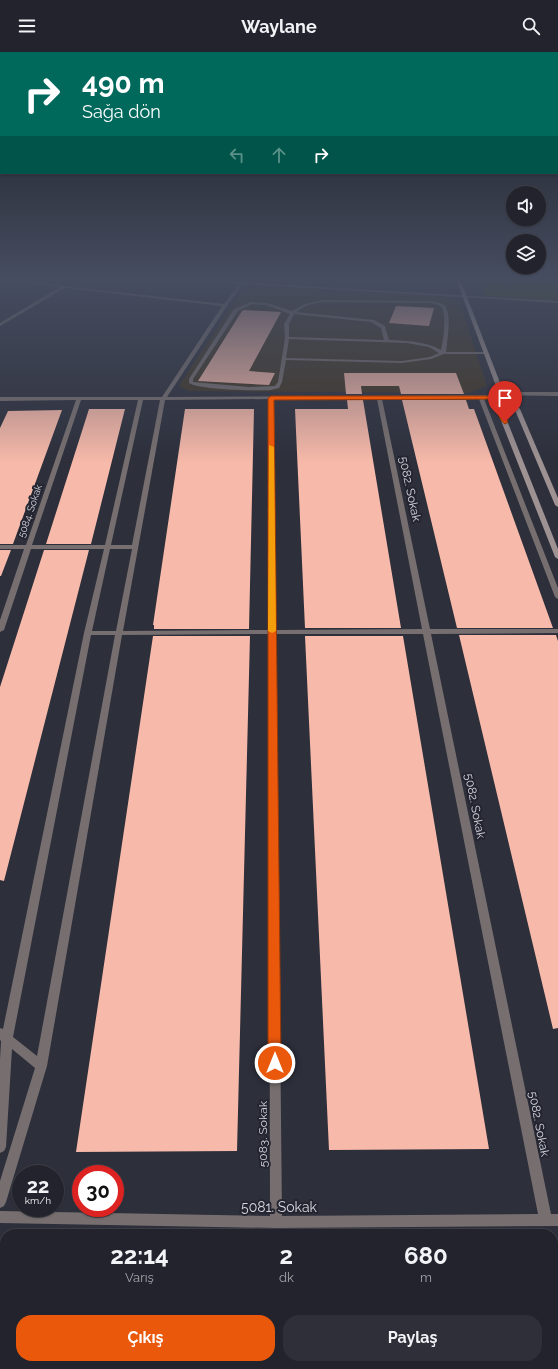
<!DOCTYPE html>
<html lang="tr">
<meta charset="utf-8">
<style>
:root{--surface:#22232c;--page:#2e2f38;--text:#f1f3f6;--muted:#a2a4a9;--line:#3f4048;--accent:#ea580c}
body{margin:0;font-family:Raleway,sans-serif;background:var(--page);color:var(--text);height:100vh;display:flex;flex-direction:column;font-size:15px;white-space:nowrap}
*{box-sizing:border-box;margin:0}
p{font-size:13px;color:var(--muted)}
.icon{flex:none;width:22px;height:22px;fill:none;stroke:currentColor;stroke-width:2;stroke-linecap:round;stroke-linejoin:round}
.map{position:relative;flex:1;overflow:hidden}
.sheet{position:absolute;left:0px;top:1177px;width:558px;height:140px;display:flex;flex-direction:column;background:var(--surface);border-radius:16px 16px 0 0;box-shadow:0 1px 3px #0004,0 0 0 1px var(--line)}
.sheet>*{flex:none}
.top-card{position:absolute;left:0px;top:0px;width:558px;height:122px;box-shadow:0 1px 3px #0004,0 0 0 1px var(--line);background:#00695c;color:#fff;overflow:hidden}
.fabs{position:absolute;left:506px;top:134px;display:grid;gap:8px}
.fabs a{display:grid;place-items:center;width:40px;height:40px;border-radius:50%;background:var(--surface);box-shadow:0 1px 3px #0004,0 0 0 1px var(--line);font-size:20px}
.speed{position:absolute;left:12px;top:1113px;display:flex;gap:8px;font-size:20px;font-weight:700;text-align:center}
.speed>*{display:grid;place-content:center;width:52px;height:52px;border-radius:50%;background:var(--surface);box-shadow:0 1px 3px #0004,0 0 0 1px var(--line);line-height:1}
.speed small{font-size:10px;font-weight:400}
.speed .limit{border:6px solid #d22;background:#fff;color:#111}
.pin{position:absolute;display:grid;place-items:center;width:34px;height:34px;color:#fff;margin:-41px -17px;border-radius:50% 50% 50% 0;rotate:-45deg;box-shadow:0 0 4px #0007}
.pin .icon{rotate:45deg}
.me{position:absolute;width:44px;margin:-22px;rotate:0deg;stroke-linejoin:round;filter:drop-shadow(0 0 3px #0008)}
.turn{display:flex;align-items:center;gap:14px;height:84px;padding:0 16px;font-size:18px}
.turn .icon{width:52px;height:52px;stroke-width:2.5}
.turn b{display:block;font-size:28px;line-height:34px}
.lanes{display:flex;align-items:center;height:38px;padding:0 16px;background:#0003;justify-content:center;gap:20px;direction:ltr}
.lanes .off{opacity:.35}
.eta{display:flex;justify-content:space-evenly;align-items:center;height:68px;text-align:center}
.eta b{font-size:24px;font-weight:700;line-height:28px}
.cta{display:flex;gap:8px;margin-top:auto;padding:8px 16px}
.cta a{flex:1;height:46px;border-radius:16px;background:var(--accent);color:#fff;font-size:16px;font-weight:700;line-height:46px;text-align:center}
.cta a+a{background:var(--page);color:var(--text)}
header{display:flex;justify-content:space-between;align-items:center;height:52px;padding:0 16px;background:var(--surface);font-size:18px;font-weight:700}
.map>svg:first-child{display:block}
.commercial{fill:#403626}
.green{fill:#364807}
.building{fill:#f7b9a9}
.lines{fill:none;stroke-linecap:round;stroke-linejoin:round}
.lane{fill:#776f6f;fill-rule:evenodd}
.street{fill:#776f6f;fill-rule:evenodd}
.secondary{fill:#9f9292;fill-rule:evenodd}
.route{fill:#ea580c;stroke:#983908}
.slow{fill:#f59e0b}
.labels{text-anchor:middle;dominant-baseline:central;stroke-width:4;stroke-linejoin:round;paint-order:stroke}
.far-street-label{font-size:10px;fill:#d4d6de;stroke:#242531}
.street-label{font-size:12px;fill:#d4d6de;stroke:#242531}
.near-street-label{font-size:14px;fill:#d4d6de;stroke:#242531}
</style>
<header><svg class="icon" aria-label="menu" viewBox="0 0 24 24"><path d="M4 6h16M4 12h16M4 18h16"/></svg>Waylane<svg class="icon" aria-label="search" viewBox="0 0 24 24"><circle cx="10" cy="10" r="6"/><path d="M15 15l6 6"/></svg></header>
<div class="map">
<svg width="558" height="1317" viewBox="0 0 558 1317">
<rect width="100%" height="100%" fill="#2d2f3b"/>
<path class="commercial" d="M 251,233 L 449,245 L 459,249 L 487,334 L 468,341 L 189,339 L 179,334 L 244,235 Z"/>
<path class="green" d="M 479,227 L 558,227 L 558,248 L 485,244 Z"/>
<path class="building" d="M 396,254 L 434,256 L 429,274 L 389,271 Z
M 244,258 L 281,260 L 249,319 L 275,321 L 269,333 L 198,329 L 242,259 Z
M 344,321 L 456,321 L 464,342 L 401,342 L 399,334 L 361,334 L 362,342 L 346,342 Z
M 347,348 L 363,348 L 401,576 L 305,576 L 295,357 L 348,357 Z
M 402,348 L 466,348 L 469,357 L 474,357 L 553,576 L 457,576 Z
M 89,357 L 125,357 L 91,492 L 46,492 Z
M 185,357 L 254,357 L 249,577 L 154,577 L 154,573 L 153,573 Z
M 62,358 L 13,492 L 0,492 L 0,376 L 8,359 Z
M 0,498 L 11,498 L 1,524 L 0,524 Z
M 44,498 L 89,498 L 4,829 L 0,828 L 0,635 Z
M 459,583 L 556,583 L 558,589 L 558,976 L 553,977 Z
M 153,584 L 250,584 L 237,1099 L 76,1100 Z
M 305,584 L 403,584 L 489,1097 L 329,1098 Z"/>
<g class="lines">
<path class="lane" d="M 322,248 L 430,249 C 434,249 439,250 443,252 C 453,259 447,289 446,300 L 487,300 L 489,301 L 487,302 L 444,302 L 431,307 L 402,311 L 286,308 L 282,330 L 279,336 L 271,338 C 255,339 201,338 189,331 L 189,327 L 234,257 L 251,250 L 267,251 L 292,259 L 305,252 ZM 322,250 L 430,251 C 433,252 437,252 440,254 C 448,259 443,289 441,298 C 425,289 407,289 389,288 L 385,274 L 374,268 L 296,260 L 308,253 ZM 252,252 L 266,253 L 290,262 L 284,272 L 285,286 L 278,330 L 275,334 L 249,335 L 193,330 L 193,327 L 238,259 ZM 294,262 L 371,270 L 381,276 L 384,288 L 289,285 L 289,272 ZM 289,287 L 407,291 L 429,295 L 439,301 L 430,305 L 402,309 L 286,306 Z"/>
<path class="street" d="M 0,227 L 224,252 L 239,232 L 176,228 L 174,227 L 188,227 L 558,249 L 558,251 L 243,232 L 227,254 L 167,345 L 501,343 L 504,345 L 501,347 L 484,347 L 558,536 L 558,547 L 555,545 L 479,347 L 382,347 L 430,577 L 558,577 L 558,581 L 431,582 L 551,1162 L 558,1162 L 558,1174 L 276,1176 L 0,1171 L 0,1159 L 270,1164 L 269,582 L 122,583 L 47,1014 L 6,1150 L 4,1154 L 0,1156 L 0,1129 L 35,1016 L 12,997 L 6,1095 L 4,1099 L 0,1101 L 0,1008 L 1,989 L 0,988 L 0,976 L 3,977 L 84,581 L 104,497 L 31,497 L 4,578 L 0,580 L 0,568 L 24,497 L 0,497 L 0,493 L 26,493 L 76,348 L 0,349 L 0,345 L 162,345 L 222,254 L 65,236 L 0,274 L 0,271 L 60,235 L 0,228 ZM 268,347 L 269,578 L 123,579 L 165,348 ZM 274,347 L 377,347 L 422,577 L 276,578 ZM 81,348 L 138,348 L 105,493 L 32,493 ZM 143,348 L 160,348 L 132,493 L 111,493 ZM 110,497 L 132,497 L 116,579 L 92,579 ZM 276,582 L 423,582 L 538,1162 L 282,1164 ZM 91,583 L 115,583 L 37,1004 L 13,985 Z
M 502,340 L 558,340 L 558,344 L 500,343 L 499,342 Z"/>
<path class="secondary" d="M 456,227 L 460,227 L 504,341 L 520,357 L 558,446 L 558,455 L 555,453 L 515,358 L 504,346 L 502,356 L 558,497 L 558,507 L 555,505 L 496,356 L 499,342 Z"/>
</g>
<linearGradient id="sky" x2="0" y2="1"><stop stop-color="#191a20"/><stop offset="0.55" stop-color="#464d60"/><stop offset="1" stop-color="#464d60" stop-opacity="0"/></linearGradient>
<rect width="558" height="411" fill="url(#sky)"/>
<path class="route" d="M 501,344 L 504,345 L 502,356 L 508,370 L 505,372 C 497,367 497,355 498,347 L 274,348 L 281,1011 L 279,1015 L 275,1016 L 270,1015 L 268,1011 L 268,346 L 271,344 Z"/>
<path class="slow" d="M 269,393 L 274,395 L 276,579 L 272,581 L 268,579 Z"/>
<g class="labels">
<g class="far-street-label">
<text transform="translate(30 459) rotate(-71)">5084. Sokak</text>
</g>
<g class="street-label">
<text transform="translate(410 437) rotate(78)">5082. Sokak</text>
<text transform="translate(475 754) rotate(79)">5082. Sokak</text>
<text transform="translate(539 1072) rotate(79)">5082. Sokak</text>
<text transform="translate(263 1082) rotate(-90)">5083. Sokak</text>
</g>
<g class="near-street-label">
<text x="279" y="1155">5081. Sokak</text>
</g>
</g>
</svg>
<div class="fabs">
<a><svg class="icon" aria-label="sound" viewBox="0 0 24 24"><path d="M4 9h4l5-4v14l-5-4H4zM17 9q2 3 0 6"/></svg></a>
<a><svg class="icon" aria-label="layers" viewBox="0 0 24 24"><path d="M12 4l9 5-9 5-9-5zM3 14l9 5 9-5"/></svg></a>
</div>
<div class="speed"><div>22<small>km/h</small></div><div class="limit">30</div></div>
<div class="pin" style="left:505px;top:370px;background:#d93025"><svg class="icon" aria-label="arrive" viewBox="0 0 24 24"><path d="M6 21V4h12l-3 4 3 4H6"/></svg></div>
<svg class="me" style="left:275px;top:1011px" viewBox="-20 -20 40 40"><circle r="17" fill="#ea580c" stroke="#fff" stroke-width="3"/><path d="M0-11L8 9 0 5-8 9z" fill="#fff"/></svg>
<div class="top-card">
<div class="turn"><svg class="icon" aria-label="right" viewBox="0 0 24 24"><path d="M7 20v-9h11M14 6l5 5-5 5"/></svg><div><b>490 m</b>Sağa dön</div></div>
<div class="lanes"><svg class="icon off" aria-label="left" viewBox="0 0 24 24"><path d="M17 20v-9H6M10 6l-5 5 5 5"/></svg><svg class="icon off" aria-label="ahead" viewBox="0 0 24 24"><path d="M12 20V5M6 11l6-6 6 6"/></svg><svg class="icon" aria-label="right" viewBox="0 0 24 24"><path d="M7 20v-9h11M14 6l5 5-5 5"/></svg></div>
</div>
<section class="sheet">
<div class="eta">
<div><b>22:14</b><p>Varış</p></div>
<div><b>2</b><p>dk</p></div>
<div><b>680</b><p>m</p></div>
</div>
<div class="cta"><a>Çıkış</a><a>Paylaş</a></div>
</section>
</div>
